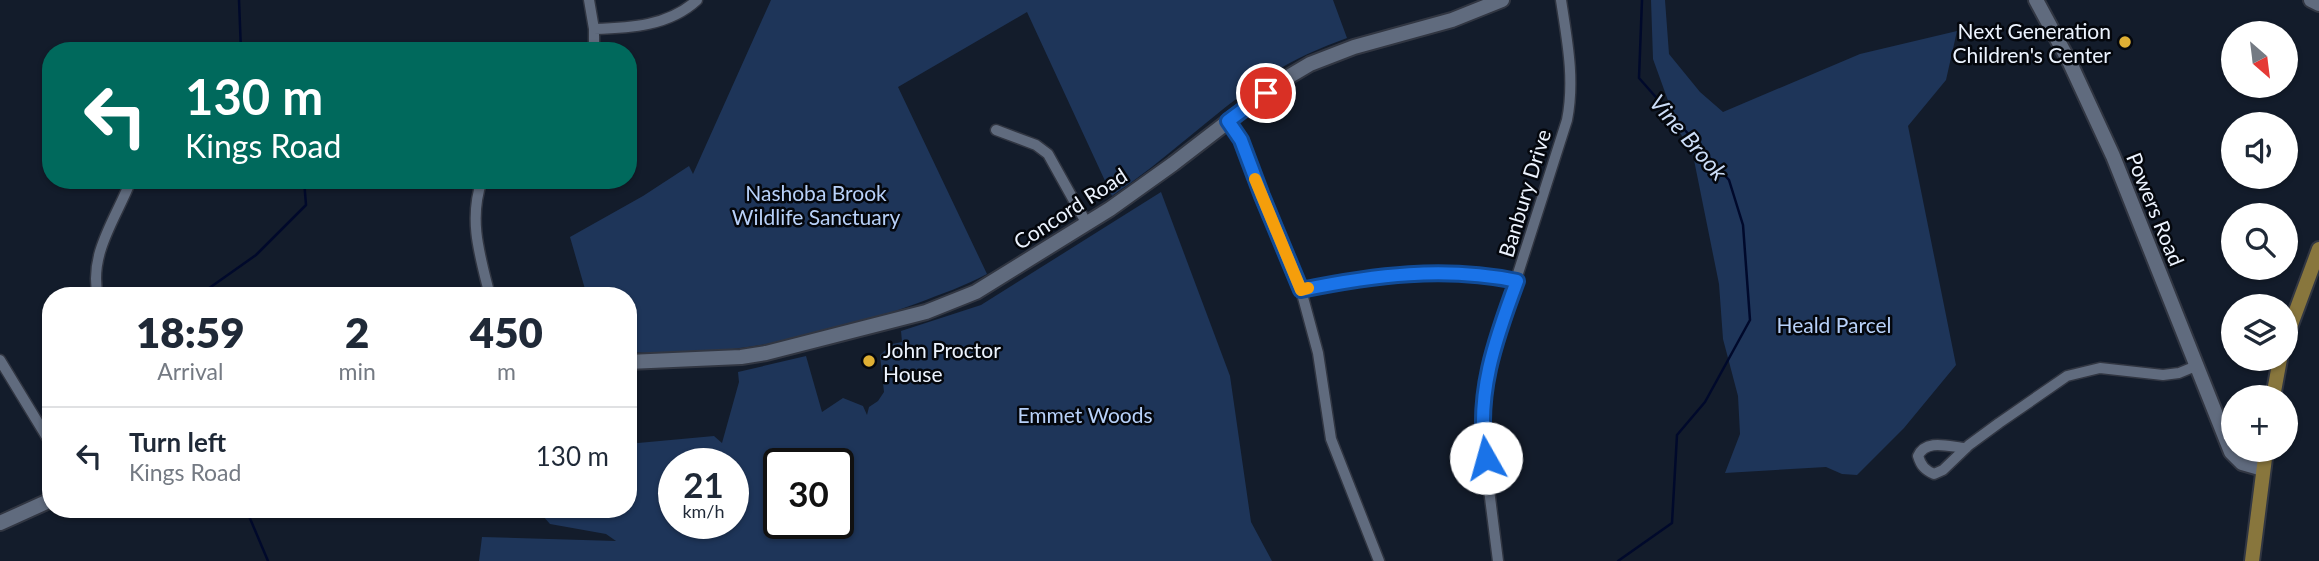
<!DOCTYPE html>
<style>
:root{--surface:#fff;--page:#f6f6f7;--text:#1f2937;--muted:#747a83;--line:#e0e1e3}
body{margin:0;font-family:Lato,sans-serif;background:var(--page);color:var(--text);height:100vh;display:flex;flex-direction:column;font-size:26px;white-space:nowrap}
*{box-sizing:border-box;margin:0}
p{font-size:23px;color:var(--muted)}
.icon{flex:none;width:38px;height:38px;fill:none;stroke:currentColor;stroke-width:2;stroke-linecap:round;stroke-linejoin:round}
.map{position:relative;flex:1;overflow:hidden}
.sheet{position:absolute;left:42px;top:287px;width:595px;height:231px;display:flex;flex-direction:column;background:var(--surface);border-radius:28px;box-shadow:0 2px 5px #0004}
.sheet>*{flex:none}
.banner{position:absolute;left:42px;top:42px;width:595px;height:147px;border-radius:28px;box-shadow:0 2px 5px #0004;background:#00695c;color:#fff;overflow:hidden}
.needle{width:46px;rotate:152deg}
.controls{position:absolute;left:2221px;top:21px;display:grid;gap:14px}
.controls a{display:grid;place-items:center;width:77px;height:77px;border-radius:50%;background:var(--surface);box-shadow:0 2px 5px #0004;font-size:35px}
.speed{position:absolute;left:658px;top:448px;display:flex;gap:14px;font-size:35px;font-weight:700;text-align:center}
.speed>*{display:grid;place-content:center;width:91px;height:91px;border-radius:50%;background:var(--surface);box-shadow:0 2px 5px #0004;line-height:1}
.speed small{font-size:18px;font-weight:400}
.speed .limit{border:4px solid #111;border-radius:10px;background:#fff;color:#111}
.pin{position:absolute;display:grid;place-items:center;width:60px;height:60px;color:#fff;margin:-30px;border:4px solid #fff;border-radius:50%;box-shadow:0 2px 7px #0007}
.me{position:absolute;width:77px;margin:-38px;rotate:353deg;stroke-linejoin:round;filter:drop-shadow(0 0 5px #0008)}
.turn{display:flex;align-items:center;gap:24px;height:147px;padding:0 28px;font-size:32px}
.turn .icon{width:91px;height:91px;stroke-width:2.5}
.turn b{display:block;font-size:49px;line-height:60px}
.eta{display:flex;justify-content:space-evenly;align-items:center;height:119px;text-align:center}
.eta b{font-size:42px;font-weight:800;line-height:49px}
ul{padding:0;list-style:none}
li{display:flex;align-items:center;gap:21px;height:98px;padding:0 28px;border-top:2px solid var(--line)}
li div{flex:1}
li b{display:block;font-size:26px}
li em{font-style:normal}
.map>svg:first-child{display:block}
.green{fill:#1e3559;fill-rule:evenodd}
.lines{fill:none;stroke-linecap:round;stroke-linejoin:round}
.stream{stroke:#00092b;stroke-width:2.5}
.minor-casing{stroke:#313642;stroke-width:13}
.secondary-casing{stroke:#313642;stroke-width:18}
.primary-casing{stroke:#313642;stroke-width:18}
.minor{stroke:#606b7e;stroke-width:10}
.secondary{stroke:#606b7e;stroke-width:14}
.primary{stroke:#88763d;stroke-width:14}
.route-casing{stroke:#114b97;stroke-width:18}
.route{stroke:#1a73e8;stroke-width:12}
.slow{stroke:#f59e0b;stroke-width:12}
.poi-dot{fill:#e0b034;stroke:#04070d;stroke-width:2.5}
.labels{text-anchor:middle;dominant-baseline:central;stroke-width:5;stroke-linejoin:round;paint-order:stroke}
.poi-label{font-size:21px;fill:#ecf3fe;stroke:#04070d;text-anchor:end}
.park-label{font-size:21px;fill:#b8d1f9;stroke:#04070d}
.street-label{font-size:21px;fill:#ecf3fe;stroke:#04070d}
.water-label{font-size:23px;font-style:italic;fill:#cbdcf6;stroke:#04070d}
</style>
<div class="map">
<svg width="2319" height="561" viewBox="0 0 2319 561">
<rect width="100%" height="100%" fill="#131c2b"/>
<path class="green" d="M 771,0 L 1333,0 L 1347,38 C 1319,48 1290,61 1265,78 C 1212,114 1166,160 1112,196 L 1027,12 L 898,87 L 987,274 C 965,286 941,294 918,303 C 825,337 727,358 628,352 L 628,296 L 587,296 L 570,237 L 643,196 L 689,166 L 693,174 Z
M 1651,0 L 1665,0 L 1669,54 L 1700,92 L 1723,112 L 1860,54 L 1957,31 L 1946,80 L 1908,126 L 1956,365 L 1904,428 L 1857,475 L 1842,474 L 1826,467 L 1725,473 L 1740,434 L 1738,396 L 1723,339 L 1719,284 L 1693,155 L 1679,131 L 1653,59 Z
M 1161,192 L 1230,376 L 1251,522 L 1272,561 L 479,561 L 482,537 L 616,541 L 606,534 L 550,524 L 543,516 L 543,509 L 628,509 L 628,440 L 638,443 L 714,436 L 722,443 L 739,382 L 738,372 L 806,356 L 822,412 L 843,398 L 863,406 L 867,415 L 869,407 L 878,401 L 884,392 L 880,355 L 892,344 L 902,342 L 901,331 L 981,305 ZM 674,464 L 733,464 L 733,523 L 674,523 ZM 779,464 L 838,464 L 838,523 L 779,523 Z"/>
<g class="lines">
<path class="stream" d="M 239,0 L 241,51
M 198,296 L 256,255 L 306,205 L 304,180
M 246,509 L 268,561
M 1618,561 L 1672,523 L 1677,435 L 1705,402 L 1750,320 L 1743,225 L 1729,180 L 1639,78 L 1642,0"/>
<defs>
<path id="minor" d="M 589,0 L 594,29 L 594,51
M 594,29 C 630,28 669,26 697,0
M 1229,121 L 1241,140 L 1262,196 L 1301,290 L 1318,353 L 1331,439 L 1379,561
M 996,130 L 1036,145 L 1048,154 L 1087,224
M 482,180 C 468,220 480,256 490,296
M 1301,290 C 1374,275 1443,266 1517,281
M 98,296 C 88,254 117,217 131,180
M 0,360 L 51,444
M 1966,448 C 1950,447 1926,438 1918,456 C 1921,466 1925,470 1934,474 L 1943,470 L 1969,445 L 1999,423 L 2067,376 L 2100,368 L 2163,375 L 2179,373 L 2196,366
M 1498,561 L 1482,434 L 1483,394 L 1506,311 L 1567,120 C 1575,79 1567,40 1561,0"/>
<path id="secondary" d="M 2036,0 L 2070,63 L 2113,156 L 2231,452 L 2242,463 L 2263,469
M 2311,0 L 2319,4
M 628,362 L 741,357 L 766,353 L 926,312 L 976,292 L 1110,209 L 1173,164 L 1278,83 L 1310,64 L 1354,47 L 1452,20 L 1502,0
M 2250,450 L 2265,453
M 0,523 L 51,500"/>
<path id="primary" d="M 2286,338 L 2319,249
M 2273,397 L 2280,359
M 2252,561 L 2266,450"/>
</defs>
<use href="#minor" class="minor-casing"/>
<use href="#secondary" class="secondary-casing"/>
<use href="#primary" class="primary-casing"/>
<use href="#minor" class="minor"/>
<use href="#secondary" class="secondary"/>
<use href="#primary" class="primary"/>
</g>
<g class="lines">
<defs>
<path id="route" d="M 1266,93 L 1228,121 L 1241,140 L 1262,196 L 1301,290 C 1374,275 1444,266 1517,281 C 1495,340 1475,396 1486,458"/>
</defs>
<use href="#route" class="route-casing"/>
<use href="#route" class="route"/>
<path class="slow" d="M 1255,179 L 1301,290 L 1308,288"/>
</g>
<g class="poi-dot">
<circle cx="2125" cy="42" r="7"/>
<circle cx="869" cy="361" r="7"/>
</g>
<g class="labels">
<g class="poi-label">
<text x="2111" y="30">Next Generation<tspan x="2111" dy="24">Children's Center</tspan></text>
<text x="883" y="349" text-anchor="start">John Proctor<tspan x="883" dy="24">House</tspan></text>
</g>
<g class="park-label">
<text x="816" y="192">Nashoba Brook<tspan x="816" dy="24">Wildlife Sanctuary</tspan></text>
<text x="1834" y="324">Heald Parcel</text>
<text x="1085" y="414">Emmet Woods</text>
</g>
<g class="street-label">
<text transform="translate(1524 193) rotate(-73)">Banbury Drive</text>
<text transform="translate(1070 208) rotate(-33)">Concord Road</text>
<text transform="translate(2156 209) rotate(68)">Powers Road</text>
</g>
<g class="water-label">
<text transform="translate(1689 137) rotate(49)">Vine Brook</text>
</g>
</g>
</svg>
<div class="controls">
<a><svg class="needle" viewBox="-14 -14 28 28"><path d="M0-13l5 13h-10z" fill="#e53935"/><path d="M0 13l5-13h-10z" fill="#747a83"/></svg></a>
<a><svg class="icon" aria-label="sound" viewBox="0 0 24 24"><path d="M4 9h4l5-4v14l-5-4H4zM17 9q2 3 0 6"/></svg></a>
<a><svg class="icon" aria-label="search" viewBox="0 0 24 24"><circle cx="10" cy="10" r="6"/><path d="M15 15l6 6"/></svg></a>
<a><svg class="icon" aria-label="layers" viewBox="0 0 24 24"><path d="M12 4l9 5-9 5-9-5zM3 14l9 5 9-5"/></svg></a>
<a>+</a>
</div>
<div class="speed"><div>21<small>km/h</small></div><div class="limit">30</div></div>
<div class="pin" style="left:1266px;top:93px;background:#d93025"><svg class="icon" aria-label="arrive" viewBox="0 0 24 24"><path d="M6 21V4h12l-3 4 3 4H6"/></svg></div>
<svg class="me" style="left:1486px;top:458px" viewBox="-20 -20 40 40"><circle r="19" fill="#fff"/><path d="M0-13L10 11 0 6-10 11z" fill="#1a73e8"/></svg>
<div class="banner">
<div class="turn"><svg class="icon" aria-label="left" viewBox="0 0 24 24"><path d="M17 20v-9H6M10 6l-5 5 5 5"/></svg><div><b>130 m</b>Kings Road</div></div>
</div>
<section class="sheet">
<div class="eta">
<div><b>18:59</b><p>Arrival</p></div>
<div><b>2</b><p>min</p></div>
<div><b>450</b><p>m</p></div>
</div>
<ul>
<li><svg class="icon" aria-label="left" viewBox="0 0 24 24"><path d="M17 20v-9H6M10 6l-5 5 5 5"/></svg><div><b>Turn left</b><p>Kings Road</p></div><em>130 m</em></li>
</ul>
</section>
</div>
